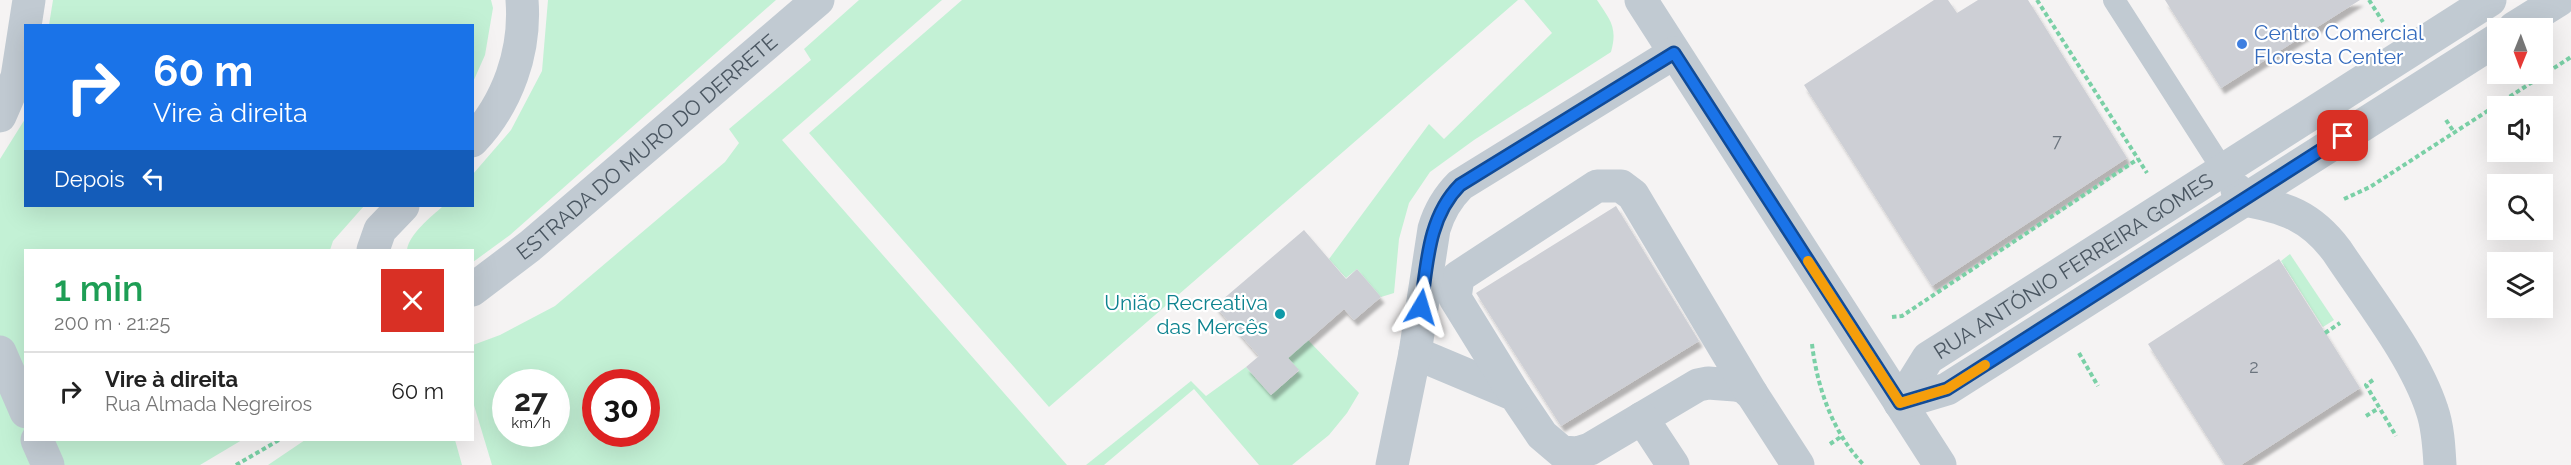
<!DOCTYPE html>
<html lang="pt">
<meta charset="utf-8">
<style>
:root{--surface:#fff;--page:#f2f2f2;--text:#222;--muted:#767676;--line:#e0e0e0}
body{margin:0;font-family:Raleway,sans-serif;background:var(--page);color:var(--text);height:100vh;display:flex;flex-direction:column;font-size:22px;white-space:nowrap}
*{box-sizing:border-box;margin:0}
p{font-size:20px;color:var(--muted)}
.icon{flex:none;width:33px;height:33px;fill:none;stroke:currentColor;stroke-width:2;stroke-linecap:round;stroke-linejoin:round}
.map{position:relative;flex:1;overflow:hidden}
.sheet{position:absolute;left:24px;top:249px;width:450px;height:192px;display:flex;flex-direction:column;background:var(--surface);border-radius:0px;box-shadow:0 6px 24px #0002}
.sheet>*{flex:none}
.hud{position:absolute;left:24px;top:24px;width:450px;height:183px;border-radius:0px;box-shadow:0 6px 24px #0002;background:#1a73e8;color:#fff;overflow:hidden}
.needle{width:39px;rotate:181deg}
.tools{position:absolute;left:2487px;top:18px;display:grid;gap:12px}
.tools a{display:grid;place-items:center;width:66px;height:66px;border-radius:0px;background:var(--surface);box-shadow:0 6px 24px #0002;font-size:30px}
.speed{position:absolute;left:492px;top:369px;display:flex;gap:12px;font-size:30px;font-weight:700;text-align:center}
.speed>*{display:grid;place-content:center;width:78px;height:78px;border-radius:50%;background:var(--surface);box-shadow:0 6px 24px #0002;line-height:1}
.speed small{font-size:15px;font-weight:400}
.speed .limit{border:9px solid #d22;background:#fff;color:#111}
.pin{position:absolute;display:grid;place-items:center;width:51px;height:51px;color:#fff;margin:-26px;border-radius:12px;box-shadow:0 3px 9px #0006}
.me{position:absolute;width:66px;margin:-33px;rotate:7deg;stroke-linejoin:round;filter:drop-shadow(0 0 4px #0008)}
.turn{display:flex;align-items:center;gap:21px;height:126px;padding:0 30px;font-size:27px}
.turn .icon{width:78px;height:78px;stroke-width:2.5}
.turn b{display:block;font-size:42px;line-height:51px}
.then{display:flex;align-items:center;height:57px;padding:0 30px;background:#0003;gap:12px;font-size:22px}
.round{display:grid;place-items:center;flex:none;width:63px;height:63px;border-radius:0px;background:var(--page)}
.summary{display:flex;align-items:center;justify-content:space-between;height:102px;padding:0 30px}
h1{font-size:36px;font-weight:600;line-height:45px;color:#1e9e55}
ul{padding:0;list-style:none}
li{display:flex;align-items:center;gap:18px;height:78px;padding:0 30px;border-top:2px solid var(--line)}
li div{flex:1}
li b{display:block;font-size:22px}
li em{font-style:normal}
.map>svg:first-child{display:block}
.green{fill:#c3f1d5;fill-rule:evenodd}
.building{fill:#cdcfd5;filter:url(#shadow)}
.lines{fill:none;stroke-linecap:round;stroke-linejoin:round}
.path{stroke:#7ad0a6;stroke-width:4;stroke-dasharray:4.5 3;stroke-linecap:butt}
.lane{stroke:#c1cad2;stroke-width:22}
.street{stroke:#c1cad2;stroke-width:33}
.route-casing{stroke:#114b97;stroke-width:15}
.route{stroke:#1a73e8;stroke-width:10}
.slow{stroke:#f59e0b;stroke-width:10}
.shop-dot{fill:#3f7fe0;stroke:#fff;stroke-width:2}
.culture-dot{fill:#0f9aa8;stroke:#fff;stroke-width:2}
.labels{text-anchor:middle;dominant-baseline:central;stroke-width:4.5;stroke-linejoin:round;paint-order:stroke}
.number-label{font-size:18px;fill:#6b747e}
.shop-label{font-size:21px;fill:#366cbe;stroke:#fff;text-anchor:start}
.street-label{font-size:21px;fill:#4a5661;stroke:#fff}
.culture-label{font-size:21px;fill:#0d838f;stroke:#fff;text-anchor:end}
</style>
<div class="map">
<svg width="2571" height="465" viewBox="0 0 2571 465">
<defs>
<filter id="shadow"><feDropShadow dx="3.5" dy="6" stdDeviation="1.5" flood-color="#0004"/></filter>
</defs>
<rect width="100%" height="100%" fill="#f5f3f3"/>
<path class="green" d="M 53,0 L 491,0 L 493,8 L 485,55 L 473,82 L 472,26 L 49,25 Z
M 548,0 L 776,0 L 510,235 L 473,262 L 472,250 L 407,250 C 409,234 431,217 443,206 L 472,206 L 473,174 L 511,130 L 542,71 Z
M 859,0 L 942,0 L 782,140 L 1067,465 L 492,465 L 473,402 L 473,345 L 500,335 L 555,306 L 725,162 L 739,143 L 729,129 L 811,60 L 804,49 ZM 506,382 L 556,382 L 556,434 L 506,434 ZM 596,382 L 646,382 L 646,434 L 596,434 Z
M 962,0 L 1518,0 L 1049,407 L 809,133 Z
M 1524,0 L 1597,0 C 1610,20 1618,27 1611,52 L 1474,140 L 1430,172 L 1409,203 L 1399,239 L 1394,293 L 1381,297 L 1357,269 L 1346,278 L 1329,259 L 1429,124 L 1444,139 L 1552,33 Z
M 25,119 L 26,206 L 364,206 L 333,241 L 330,250 L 26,250 L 26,440 L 242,440 L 200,465 L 0,465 L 0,159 Z
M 2290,254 L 2334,320 L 2323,327 L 2281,261 Z
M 1308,340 L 1359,393 L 1347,413 L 1329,435 L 1292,465 L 1259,465 L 1194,389 L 1104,465 L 1086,465 L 1191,381 L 1206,396 L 1246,367 L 1271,395 L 1299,371 L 1288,358 Z
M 305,440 L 455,440 L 462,465 L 268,465 Z"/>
<path class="building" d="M 1934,0 L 1948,0 L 1957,13 L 1978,0 L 2028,0 L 2127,158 L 1932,286 L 1804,85 Z
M 2165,0 L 2360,0 L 2221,88 Z
M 1616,206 L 1699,341 L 1561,426 L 1476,293 Z
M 1304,230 L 1346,279 L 1357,269 L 1381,297 L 1354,320 L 1344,309 L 1288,358 L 1299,370 L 1271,395 L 1246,367 L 1259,356 L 1215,306 Z
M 2279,259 L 2360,388 L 2241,465 L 2225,465 L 2148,344 Z"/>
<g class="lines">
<path class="path" d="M 2037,0 L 2147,173
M 2369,0 L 2383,22
M 2446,120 L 2454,132
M 2344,199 L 2370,187 L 2571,57
M 1892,317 L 1902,316 L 2138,159
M 2325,333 L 2340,323
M 1812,344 C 1817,387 1833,434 1864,465
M 2079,353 L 2098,386
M 2373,380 L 2366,385 L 2396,436
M 2366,416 L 2379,408
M 1830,444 L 1842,436
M 236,465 L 279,440"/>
<path class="lane" d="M 2114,0 L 2223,170"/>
<g class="street">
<path d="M 1641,0 L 1940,465"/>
<path d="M 2514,28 L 2559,0"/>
<path d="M 0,116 L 17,77 L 29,0"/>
<path d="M 472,141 C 508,103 526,51 522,0"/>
<path d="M 2237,190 L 2243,200 C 2285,207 2311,216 2337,251 C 2368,298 2415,357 2432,410 C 2438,427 2439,447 2440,465"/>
<path d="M 373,250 L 380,230 L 403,206"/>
<path id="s1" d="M 472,290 L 530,246 L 818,0"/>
<path d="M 0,352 L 26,412"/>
<path d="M 1415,353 L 1515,395 L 1542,435 L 1562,452 L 1577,453 L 1590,449 L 1698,385 L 1708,383 L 1735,385 L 1744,387 L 1752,394 L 1798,465"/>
<path d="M 1515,395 L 1455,298 L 1458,277 L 1597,186 L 1621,186 L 1633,195 L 1752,394"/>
<path id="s2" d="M 1900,403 L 1928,358 L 2490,0"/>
<path d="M 1900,403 L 1947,389 L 2498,39"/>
<path d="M 1642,418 L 1673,465"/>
<path d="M 37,440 L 48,465"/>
<path d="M 1392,465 L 1415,353 L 1434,229 C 1439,212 1447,198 1460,185 L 1674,53"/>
</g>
</g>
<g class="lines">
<defs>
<path id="route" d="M 1421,307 C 1427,264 1428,217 1460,185 L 1674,53 L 1900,403 L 1947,389 L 2343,136"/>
</defs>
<use href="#route" class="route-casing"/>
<use href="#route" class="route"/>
<path class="slow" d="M 1808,261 L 1900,403 L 1947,389 L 1985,365"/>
</g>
<circle class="shop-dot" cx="2242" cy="44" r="6"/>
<circle class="culture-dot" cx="1280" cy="314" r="6"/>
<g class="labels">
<g class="number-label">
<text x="2057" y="140">7</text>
<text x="2254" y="366">2</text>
</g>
<g class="shop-label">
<text x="2254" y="32">Centro Comercial<tspan x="2254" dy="24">Floresta Center</tspan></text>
</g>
<g class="street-label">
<text stroke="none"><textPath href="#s1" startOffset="226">ESTRADA DO MURO DO DERRETE</textPath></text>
<text stroke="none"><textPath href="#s2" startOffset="225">RUA ANTÓNIO FERREIRA GOMES</textPath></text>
</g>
<g class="culture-label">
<text x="1268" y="302">União Recreativa<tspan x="1268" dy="24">das Mercês</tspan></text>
</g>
</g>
</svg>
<div class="tools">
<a><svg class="needle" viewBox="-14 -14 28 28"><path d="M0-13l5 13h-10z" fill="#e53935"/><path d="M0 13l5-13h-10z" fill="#767676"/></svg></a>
<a><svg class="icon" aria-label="sound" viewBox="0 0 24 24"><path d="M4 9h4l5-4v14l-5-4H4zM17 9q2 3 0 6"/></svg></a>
<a><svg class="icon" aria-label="search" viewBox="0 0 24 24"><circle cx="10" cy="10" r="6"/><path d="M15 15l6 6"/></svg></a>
<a><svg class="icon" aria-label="layers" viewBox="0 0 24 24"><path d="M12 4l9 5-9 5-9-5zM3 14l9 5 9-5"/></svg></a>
</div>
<div class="speed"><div>27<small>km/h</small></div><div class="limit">30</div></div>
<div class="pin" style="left:2343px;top:136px;background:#d93025"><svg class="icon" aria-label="arrive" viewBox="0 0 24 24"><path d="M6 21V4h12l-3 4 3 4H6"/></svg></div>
<svg class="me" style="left:1421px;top:307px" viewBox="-20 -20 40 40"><path d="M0-17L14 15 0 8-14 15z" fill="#1a73e8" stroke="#fff" stroke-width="4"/></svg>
<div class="hud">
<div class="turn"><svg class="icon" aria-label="right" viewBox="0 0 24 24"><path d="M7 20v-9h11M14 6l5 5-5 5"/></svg><div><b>60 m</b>Vire à direita</div></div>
<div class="then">Depois<svg class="icon" aria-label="left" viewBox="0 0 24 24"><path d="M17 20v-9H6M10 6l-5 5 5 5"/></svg></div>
</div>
<section class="sheet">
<div class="summary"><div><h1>1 min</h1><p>200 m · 21:25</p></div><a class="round" style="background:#d93025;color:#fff"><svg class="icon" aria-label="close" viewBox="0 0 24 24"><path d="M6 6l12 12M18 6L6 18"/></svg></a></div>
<ul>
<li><svg class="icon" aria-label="right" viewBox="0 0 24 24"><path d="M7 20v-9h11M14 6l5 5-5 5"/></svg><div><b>Vire à direita</b><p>Rua Almada Negreiros</p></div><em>60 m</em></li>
</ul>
</section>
</div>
